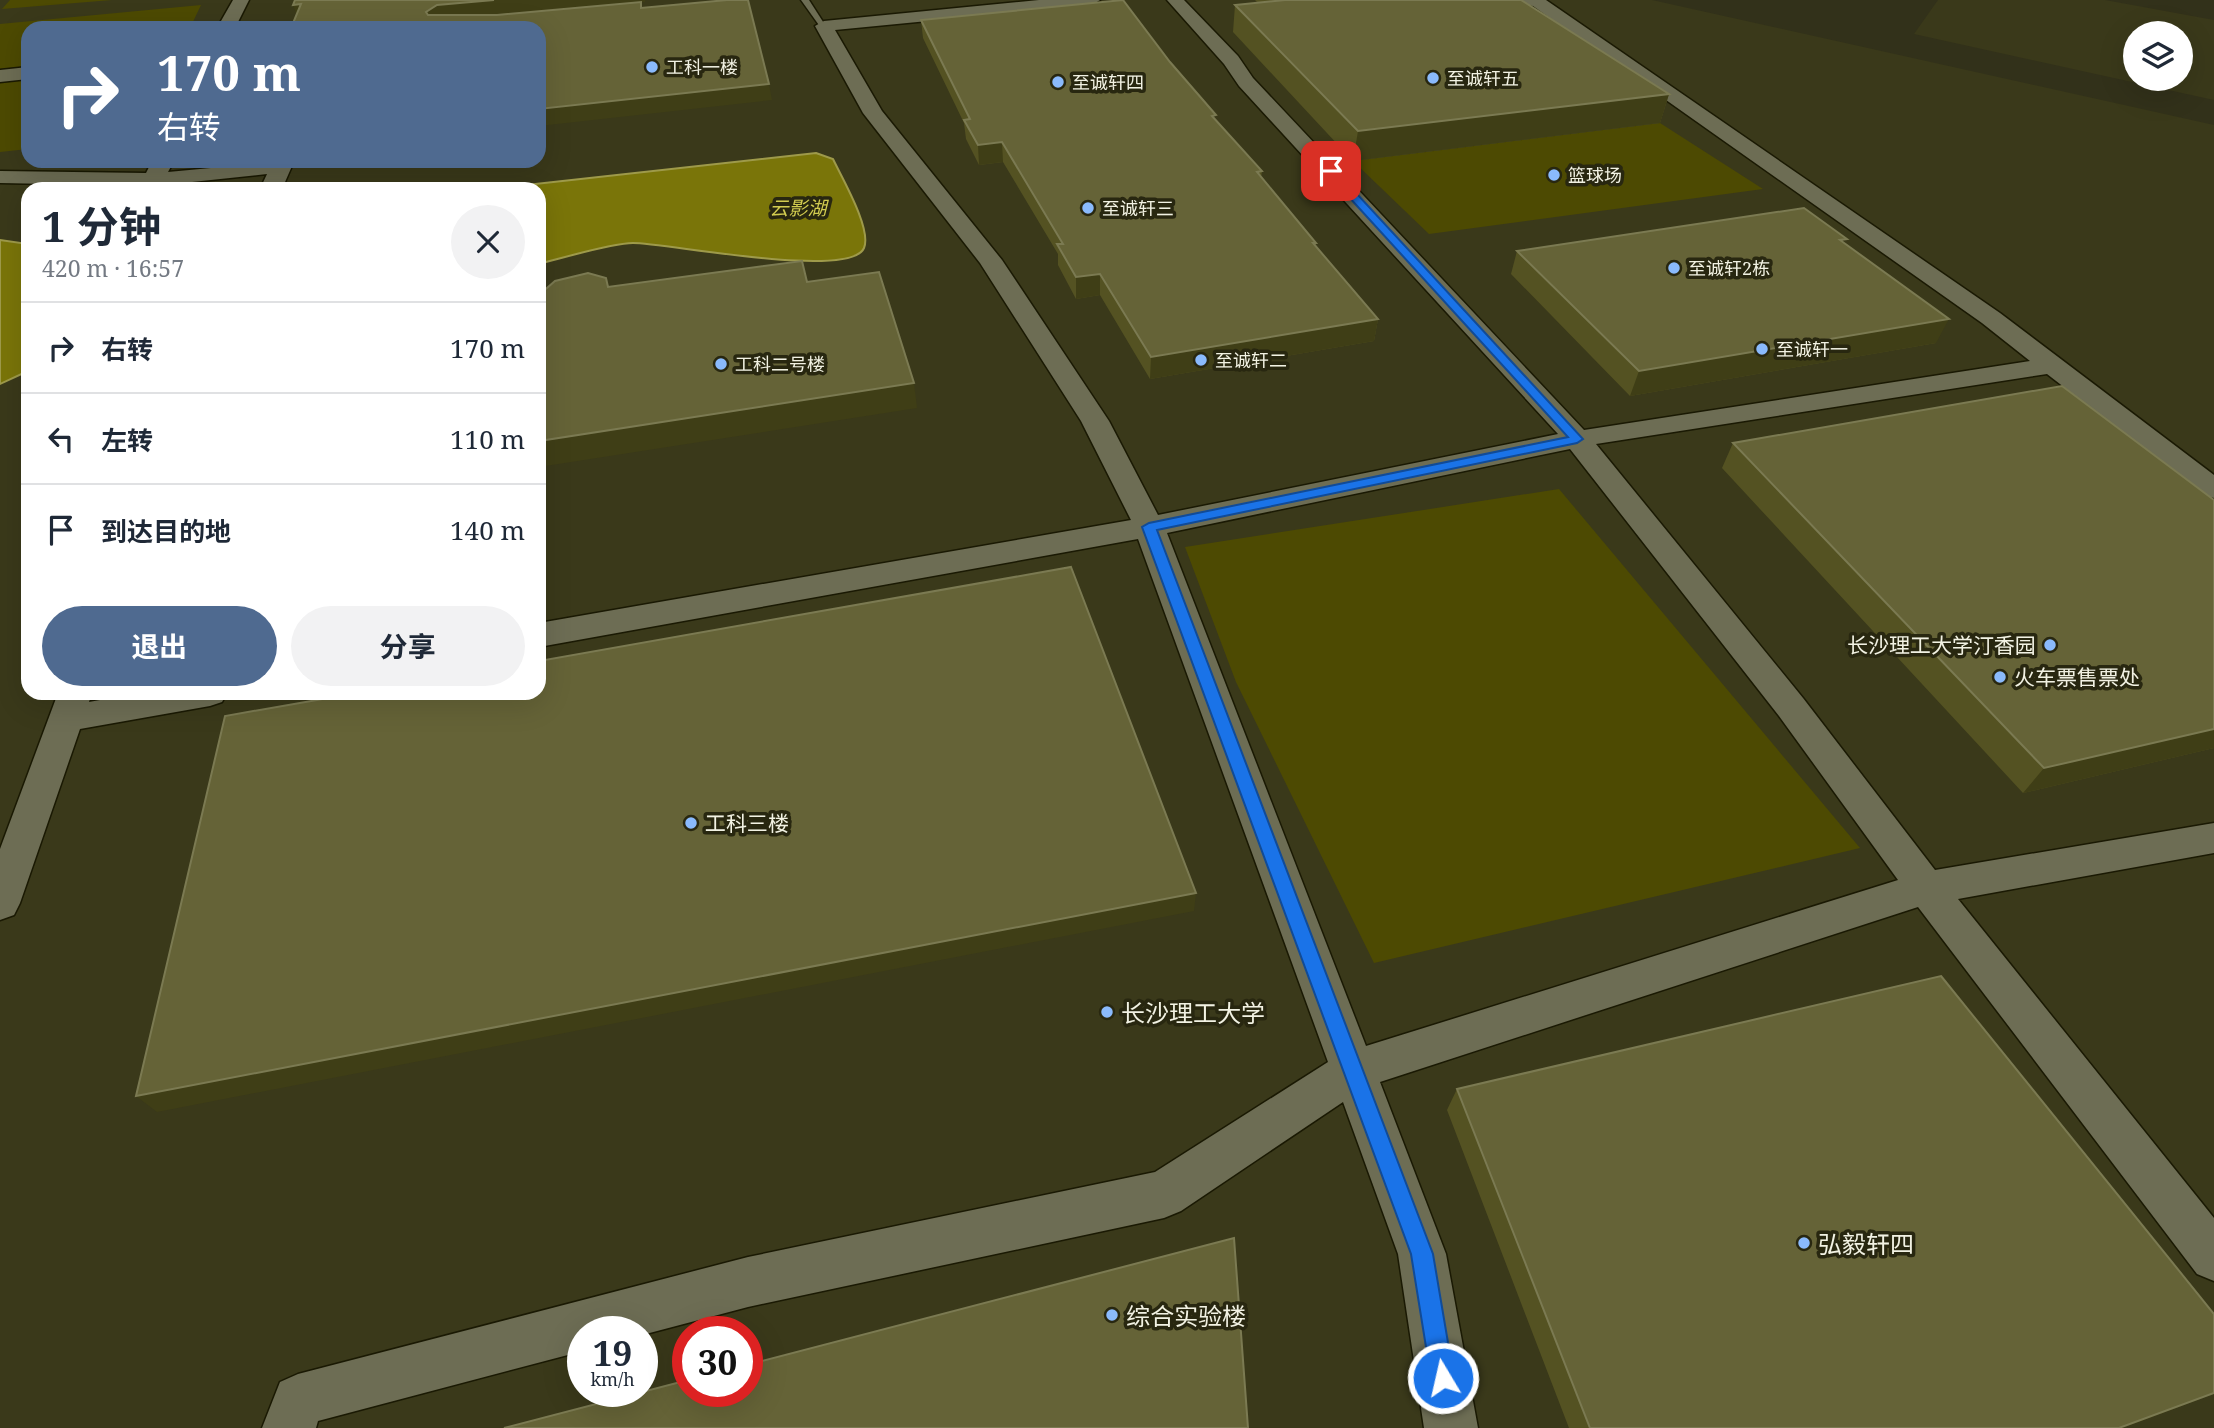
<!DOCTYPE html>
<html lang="zh">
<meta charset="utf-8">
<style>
:root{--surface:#fff;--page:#f2f2f3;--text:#1f2937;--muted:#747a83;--line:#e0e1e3;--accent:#4f6a90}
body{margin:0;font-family:"Noto Serif","Noto Sans SC",serif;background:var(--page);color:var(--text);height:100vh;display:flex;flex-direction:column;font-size:26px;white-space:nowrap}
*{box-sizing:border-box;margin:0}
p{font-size:23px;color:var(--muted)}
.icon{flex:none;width:38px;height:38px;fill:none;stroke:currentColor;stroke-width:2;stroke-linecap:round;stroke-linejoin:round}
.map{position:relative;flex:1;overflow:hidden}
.details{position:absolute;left:21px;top:182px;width:525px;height:518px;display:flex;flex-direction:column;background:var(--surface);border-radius:21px;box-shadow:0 7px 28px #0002}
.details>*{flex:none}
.guide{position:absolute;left:21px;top:21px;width:525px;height:147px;border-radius:21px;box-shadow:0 7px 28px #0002;background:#4f6a90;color:#fff;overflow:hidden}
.tools{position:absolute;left:2123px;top:21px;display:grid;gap:14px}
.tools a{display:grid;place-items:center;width:70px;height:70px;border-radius:50%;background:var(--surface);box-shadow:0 7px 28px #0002;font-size:35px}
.speed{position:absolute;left:567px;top:1316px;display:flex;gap:14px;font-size:35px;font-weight:700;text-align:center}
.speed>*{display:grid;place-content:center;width:91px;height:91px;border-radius:50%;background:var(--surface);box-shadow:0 7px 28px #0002;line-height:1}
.speed small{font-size:18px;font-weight:400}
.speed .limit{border:10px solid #d22;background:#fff;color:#111}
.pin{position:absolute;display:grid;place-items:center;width:60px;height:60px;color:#fff;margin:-30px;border-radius:14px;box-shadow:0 4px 10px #0006}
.me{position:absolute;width:77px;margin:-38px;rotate:351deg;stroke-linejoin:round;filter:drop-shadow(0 0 5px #0008)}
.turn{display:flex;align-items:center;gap:24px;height:147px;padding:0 21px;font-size:32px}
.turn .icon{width:91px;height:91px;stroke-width:2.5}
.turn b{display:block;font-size:49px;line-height:60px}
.round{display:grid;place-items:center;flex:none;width:74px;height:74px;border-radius:37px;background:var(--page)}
.overview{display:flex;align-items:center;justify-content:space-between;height:119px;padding:0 21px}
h1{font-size:42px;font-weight:700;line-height:52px}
.cta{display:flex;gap:14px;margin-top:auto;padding:14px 21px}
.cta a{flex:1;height:80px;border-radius:42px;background:var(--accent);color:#fff;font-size:28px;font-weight:700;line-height:80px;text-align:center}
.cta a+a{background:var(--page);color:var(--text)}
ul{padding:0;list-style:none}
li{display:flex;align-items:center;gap:21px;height:91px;padding:0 21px;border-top:2px solid var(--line)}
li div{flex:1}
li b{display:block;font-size:26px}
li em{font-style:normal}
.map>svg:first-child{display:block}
.built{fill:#3a391a;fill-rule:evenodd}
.green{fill:#4d4a02}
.water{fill:#7a7509;stroke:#9e9a4a;stroke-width:2}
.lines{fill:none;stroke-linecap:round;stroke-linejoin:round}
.service-casing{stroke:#1a1903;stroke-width:3}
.minor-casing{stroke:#1a1903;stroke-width:3}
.service{fill:#6d6d54;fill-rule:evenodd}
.minor{fill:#6d6d54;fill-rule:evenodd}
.wall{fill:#545222}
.shaded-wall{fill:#3f3e16}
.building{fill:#656337;stroke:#7b7a52;stroke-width:2}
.route{fill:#1a73e8;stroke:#114b97;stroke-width:2}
.poi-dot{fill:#8abafc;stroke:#282710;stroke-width:2.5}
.labels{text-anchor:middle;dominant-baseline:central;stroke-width:7;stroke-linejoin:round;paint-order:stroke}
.far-poi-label{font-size:18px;fill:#f2f2e3;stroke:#282710;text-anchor:start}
.far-water-label{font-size:19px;font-style:italic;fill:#d2cc50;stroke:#282710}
.poi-label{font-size:21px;fill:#f2f2e3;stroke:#282710;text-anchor:start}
.near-poi-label{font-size:24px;fill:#f2f2e3;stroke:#282710;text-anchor:start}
</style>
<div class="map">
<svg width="2214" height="1428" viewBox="0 0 2214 1428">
<rect width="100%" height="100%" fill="#32311a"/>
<path class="built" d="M 0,0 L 1652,0 L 2214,125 L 2214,1428 L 0,1428 ZM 28,28 L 539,28 L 539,161 L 28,161 ZM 28,189 L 539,189 L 539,693 L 28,693 ZM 583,1332 L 642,1332 L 642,1391 L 583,1391 ZM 688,1332 L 747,1332 L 747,1391 L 688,1391 Z
M 1938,0 L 2105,0 L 2214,20 L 2214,100 L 1914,34 ZM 2135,33 L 2180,33 L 2180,79 L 2135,79 Z"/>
<path class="green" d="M 10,0 L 112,0 L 2,9 Z
M 201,5 L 190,28 L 28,28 L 28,66 L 0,69 L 0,24 Z
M 28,79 L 28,149 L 0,152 L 0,82 Z
M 1660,123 L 1763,189 L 1429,234 L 1353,161 Z
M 1559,489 L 1860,848 L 1374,963 L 1236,682 L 1185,547 Z"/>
<path class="water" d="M 816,153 L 833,159 C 842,178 872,229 864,248 C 850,280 667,243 633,243 C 611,243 563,258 539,264 L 539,189 L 490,189 Z
M 0,240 L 28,244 L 28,371 L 0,384 Z"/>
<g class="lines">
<defs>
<path id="service" d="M 801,0 L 809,0 L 827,28 L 821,28 Z"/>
<path id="minor" d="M 233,0 L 249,0 L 235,28 L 217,28 Z
M 1039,0 L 1100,0 L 1092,5 L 835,30 L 882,111 L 1002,260 L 1109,421 L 1158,515 L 1558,434 L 1239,86 L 1224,64 L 1167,0 L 1184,0 L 1238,56 L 1253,78 L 1584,430 L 2030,361 L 1982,323 L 1533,6 L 1521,4 L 1519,0 L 1546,0 L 2000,313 L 2214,475 L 2214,498 L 2204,495 L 2047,374 L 1596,444 L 1803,698 L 1935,870 L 2214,823 L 2214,853 L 1958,899 L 2214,1218 L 2214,1281 L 2197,1274 L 1918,907 L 1380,1082 L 1446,1254 L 1478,1428 L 1424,1428 L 1398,1254 L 1343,1102 L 1181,1211 L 1164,1218 L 748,1307 L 642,1335 L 642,1332 L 583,1332 L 583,1351 L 318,1421 L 316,1428 L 262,1428 L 280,1382 L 298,1374 L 748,1257 L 1155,1172 L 1328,1062 L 1138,539 L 539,647 L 539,623 L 1131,520 L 1081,421 L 980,263 L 863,113 L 815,26 L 824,21 ZM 1570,449 L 1779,716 L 1898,880 L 1366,1046 L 1167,533 Z
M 28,67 L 28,79 L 0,82 L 0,70 Z
M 152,161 L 174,161 L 168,172 L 286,161 L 292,166 L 282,189 L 260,189 L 267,174 L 154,186 L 0,183 L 0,171 L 146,173 Z
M 58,693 L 92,693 L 89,702 L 138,693 L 227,693 L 222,702 L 210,706 L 80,729 L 20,903 L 14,915 L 0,920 L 0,849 Z"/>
</defs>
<use href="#service" class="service-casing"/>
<use href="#minor" class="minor-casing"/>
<use href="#service" class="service"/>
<use href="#minor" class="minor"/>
</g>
<path class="wall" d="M 1255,0 L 1521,0 L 1669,94 L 1660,123 L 1353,161 L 1233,32 L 1235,5 L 1258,3 Z
M 921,20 L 1216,121 L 1262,171 L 1261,178 L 1316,243 L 1316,247 L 1378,319 L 1374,341 L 1150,379 L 1100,295 L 1076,299 L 1058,265 L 1058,254 L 1003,162 L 979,165 L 966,139 L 964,123 L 923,38 Z
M 1845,243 L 1936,343 L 1630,396 L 1511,274 L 1517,251 Z
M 1733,443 L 2214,500 L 2214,748 L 2023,793 L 1722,468 Z
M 1457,1089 L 2123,1428 L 1569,1428 L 1447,1110 Z"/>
<path class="shaded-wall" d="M 494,0 L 645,0 L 645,2 L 641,2 L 645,18 L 431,28 L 426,12 L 437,5 Z
M 301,4 L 299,21 L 293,5 Z
M 769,84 L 772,100 L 539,126 L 539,109 Z
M 1669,94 L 1660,123 L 1353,161 L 1358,131 Z
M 1002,142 L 1003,162 L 979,165 L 978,145 Z
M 1100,274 L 1100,295 L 1076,299 L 1076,277 Z
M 1378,319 L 1374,341 L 1150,379 L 1151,357 Z
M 1949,319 L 1936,343 L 1630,396 L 1639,371 Z
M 914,383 L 917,408 L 539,467 L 539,441 Z
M 2214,729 L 2214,748 L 2023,793 L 2044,768 Z
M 1196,893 L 1194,911 L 157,1112 L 136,1096 Z
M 2214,1393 L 2214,1394 L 2123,1428 L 2119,1428 Z"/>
<path class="building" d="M 295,0 L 494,0 L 437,5 L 426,12 L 428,15 L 497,15 L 641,2 L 641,8 L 727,0 L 748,0 L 769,84 L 539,109 L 539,28 L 291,28 L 301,4 L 293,5 Z
M 1123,0 L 1170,62 L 1216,115 L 1212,116 L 1262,171 L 1257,172 L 1316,243 L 1313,243 L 1378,319 L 1151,357 L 1100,274 L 1076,277 L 1057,244 L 1063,244 L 1002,142 L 978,145 L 964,120 L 970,119 L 921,20 Z
M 1285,0 L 1521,0 L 1669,94 L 1358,131 L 1235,5 Z
M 1804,208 L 1847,239 L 1840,240 L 1949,319 L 1639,371 L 1517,251 Z
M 802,261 L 807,282 L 879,272 L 914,383 L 539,441 L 539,295 L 555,281 L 588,273 L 606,278 L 608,287 Z
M 2062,386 L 2214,500 L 2214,729 L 2044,768 L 1733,443 Z
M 1071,567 L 1196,893 L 136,1096 L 225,716 L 357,693 L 539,693 L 539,661 Z
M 1941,976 L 2214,1314 L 2214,1393 L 2119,1428 L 1590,1428 L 1457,1089 Z
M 1234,1238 L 1248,1428 L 504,1428 L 688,1380 L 688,1391 L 747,1391 L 747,1365 Z"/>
<path class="route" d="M 1327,169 L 1334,169 L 1583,439 L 1577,443 L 1157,530 L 1433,1254 L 1454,1378 L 1451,1387 L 1443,1390 L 1434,1387 L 1431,1378 L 1411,1254 L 1142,527 L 1149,523 L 1568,437 L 1327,173 Z"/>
<g class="poi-dot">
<circle cx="652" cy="67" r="7"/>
<circle cx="1433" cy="78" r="7"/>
<circle cx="1058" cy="82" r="7"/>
<circle cx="1554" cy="175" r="7"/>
<circle cx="1088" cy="208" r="7"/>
<circle cx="1674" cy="268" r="7"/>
<circle cx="1762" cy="349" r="7"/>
<circle cx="1201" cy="360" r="7"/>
<circle cx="721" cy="364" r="7"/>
<circle cx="2050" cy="645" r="7"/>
<circle cx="2000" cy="677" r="7"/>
<circle cx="691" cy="823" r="7"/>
<circle cx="1107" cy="1012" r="7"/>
<circle cx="1804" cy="1243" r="7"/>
<circle cx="1112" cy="1315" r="7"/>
</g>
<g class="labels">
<g class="far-poi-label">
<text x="666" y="67">工科一楼</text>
<text x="1447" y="78">至诚轩五</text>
<text x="1072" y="82">至诚轩四</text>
<text x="1568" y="175">篮球场</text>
<text x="1102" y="208">至诚轩三</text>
<text x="1688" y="268">至诚轩2栋</text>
<text x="1776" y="349">至诚轩一</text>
<text x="1215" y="360">至诚轩二</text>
<text x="735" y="364">工科二号楼</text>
</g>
<g class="far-water-label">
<text x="798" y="208">云影湖</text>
</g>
<g class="poi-label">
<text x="2036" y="645" text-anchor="end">长沙理工大学汀香园</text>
<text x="2014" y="677">火车票售票处</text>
<text x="705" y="823">工科三楼</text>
</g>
<g class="near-poi-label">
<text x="1121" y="1012">长沙理工大学</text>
<text x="1818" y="1243">弘毅轩四</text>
<text x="1126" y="1315">综合实验楼</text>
</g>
</g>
</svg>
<div class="tools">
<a><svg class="icon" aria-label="layers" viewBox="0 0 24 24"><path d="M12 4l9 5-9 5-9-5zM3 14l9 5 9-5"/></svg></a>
</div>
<div class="speed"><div>19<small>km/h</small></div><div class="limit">30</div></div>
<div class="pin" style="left:1331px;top:171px;background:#d93025"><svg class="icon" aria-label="arrive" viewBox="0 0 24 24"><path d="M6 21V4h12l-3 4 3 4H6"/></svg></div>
<svg class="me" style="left:1443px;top:1378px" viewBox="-20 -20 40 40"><circle r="17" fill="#1a73e8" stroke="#fff" stroke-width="3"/><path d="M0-11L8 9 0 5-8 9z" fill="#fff"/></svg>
<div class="guide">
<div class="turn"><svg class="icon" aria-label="right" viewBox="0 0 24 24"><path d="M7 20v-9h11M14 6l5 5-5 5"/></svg><div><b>170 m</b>右转</div></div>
</div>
<section class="details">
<div class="overview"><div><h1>1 分钟</h1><p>420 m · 16:57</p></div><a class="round"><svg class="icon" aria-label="close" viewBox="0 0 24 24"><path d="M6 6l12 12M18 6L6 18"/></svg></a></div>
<ul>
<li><svg class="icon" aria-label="right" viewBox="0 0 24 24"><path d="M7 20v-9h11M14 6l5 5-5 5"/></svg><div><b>右转</b></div><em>170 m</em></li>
<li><svg class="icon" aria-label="left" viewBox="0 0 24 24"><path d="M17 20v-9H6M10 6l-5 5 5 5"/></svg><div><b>左转</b></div><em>110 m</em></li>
<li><svg class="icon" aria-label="arrive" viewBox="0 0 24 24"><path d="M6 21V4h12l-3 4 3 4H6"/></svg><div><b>到达目的地</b></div><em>140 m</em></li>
</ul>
<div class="cta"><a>退出</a><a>分享</a></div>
</section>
</div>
